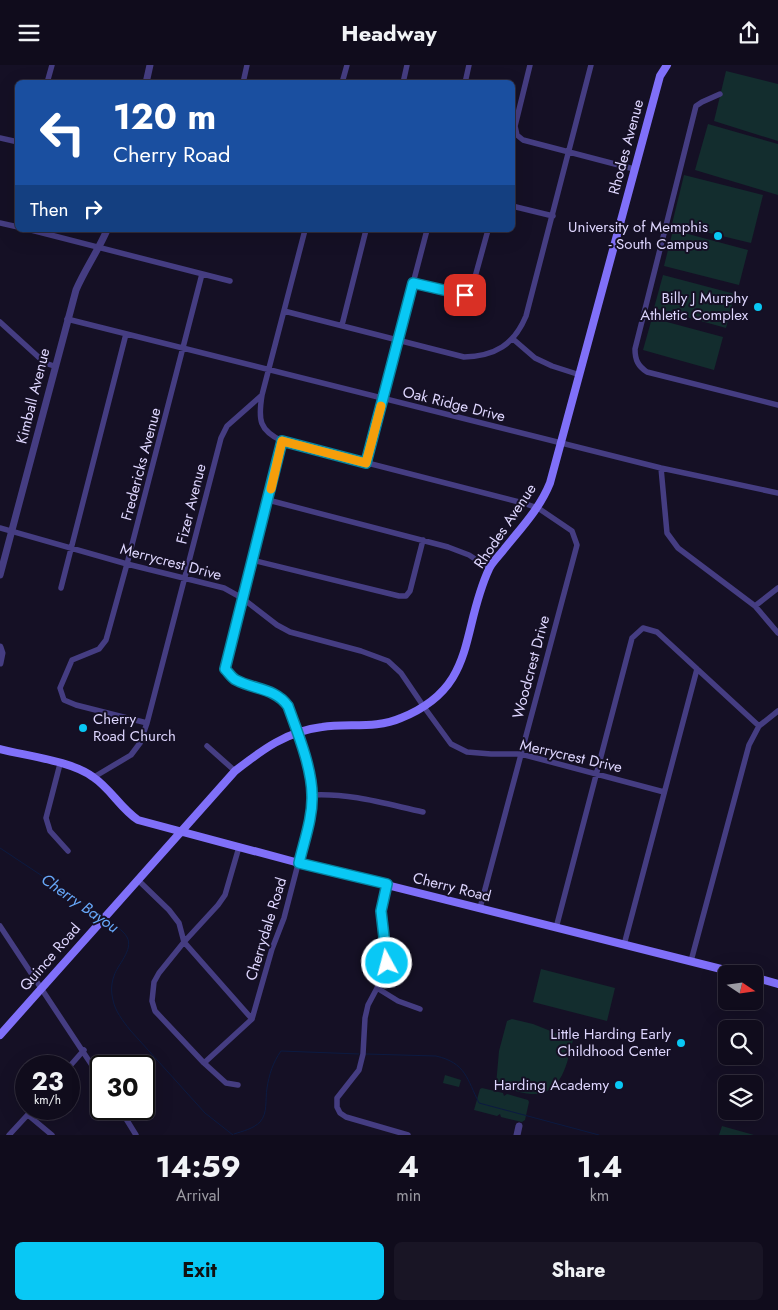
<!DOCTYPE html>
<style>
:root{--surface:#100c1c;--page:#191525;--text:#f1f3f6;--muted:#9c9ba3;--line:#302c3b;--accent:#09c8f5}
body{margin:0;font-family:Jost,sans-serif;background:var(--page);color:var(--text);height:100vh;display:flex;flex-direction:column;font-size:19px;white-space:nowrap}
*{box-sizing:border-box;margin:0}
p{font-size:16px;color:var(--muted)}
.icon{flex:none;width:28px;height:28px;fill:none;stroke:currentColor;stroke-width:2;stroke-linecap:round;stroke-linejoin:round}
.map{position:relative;height:1070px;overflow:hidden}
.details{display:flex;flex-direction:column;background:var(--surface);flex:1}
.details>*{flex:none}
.hud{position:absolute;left:15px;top:15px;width:500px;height:152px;border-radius:8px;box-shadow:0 5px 20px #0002,0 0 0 1px var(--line);background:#1a4fa0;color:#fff;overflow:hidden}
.needle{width:32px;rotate:103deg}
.fabs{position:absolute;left:718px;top:900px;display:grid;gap:10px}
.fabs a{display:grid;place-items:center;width:45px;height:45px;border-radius:8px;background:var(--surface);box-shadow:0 5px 20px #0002,0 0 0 1px var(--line);font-size:25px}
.speed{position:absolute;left:15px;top:990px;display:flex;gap:10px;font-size:25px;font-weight:700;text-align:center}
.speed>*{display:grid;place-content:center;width:65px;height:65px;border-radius:50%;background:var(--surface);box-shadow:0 5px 20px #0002,0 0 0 1px var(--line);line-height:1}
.speed small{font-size:12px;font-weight:400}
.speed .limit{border:2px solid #111;border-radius:8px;background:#fff;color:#111}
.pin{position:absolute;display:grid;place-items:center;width:42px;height:42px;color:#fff;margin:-21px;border-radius:10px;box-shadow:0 2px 8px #0006}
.me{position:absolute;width:55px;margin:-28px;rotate:353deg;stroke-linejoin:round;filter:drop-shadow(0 0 4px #0008)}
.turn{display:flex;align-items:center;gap:18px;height:105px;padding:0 15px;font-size:22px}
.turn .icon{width:65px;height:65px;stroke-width:2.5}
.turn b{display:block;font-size:35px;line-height:42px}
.then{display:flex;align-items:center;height:48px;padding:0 15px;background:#0003;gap:10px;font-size:19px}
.eta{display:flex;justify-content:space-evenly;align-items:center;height:85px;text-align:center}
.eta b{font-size:30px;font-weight:700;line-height:35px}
.button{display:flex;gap:10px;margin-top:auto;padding:10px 15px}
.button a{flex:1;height:58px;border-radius:8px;background:var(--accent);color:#111;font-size:20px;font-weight:700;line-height:58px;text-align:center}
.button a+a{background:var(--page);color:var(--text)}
header{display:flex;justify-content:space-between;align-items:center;height:65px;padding:0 15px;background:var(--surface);font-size:22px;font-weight:700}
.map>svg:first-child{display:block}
.green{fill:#132d2e}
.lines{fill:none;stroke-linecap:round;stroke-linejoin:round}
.stream{stroke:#0c1a41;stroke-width:1}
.minor{stroke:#453d82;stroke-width:5.5}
.tertiary{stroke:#453d82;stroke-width:7}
.secondary{stroke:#8070f9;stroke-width:8}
.route-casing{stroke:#06829f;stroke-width:12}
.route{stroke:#09c8f5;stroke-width:9}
.slow{stroke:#f59e0b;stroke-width:9}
.poi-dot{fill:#09c8f5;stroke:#151025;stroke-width:2}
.labels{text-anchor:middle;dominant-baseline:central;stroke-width:4;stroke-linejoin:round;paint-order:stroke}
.street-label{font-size:15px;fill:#ddd5fd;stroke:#151025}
.poi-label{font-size:15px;fill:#ddd5fd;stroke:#151025;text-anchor:end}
.water-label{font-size:16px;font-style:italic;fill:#67a8f9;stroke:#151025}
</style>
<header><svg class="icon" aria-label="menu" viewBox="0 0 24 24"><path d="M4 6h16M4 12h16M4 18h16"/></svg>Headway<svg class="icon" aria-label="share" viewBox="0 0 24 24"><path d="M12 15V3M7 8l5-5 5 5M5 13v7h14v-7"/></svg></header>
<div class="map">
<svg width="778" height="1070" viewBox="0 0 778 1070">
<rect width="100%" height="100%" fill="#151025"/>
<path class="green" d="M 726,6 L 778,19 L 778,76 L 714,56 Z
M 708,59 L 778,79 L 778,130 L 695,105 Z
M 684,110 L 763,130 L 751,178 L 672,159 Z
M 673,165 L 748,185 L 739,220 L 664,201 Z
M 663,210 L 735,229 L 726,263 L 654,243 Z
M 652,253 L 723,272 L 714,305 L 643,285 Z
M 541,904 L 615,923 L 607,956 L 533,937 Z
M 512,954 L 533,959 L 573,975 C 567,998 562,1031 531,1029 C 519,1028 507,1023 496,1020 L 499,986 L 507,956 Z
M 445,1010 L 461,1015 L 459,1022 L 443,1018 Z
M 482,1023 L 503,1028 L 504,1031 L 507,1029 L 528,1035 L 529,1037 L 525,1055 L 522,1057 L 501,1052 L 500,1049 L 497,1051 L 474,1045 L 480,1024 Z
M 722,1061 L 754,1070 L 719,1070 Z"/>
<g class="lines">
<path class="stream" d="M 0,783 L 101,850
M 106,854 C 113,859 123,865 127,872 C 134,885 117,900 114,911 C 111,919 111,927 113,935 C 115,946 123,956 130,965 L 205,1048 L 233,1070
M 366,989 L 436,991 C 466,998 467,1014 479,1038 L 599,1070
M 234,1069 C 243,1066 253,1064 260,1057 C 268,1048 265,1035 267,1023 C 269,1010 273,997 281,986 L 359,989"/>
<path class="minor" d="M 530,0 L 515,61 L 517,70 L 523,75 L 634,104
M 47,18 L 52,0
M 243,18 L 247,0
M 342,18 L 347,0
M 403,18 L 407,0
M 465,18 L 469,0
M 720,29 L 702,37 L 696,41 L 635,284 C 635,295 638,301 647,307 L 778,340
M 0,73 L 18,77
M 512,141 L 553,151
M 0,158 L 18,162
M 31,165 L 230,216
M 413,218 L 465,230 L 472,223 L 488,165
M 284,246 L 464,292 C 495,291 514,280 526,251 L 591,0
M 67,254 L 661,403 L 778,428
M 0,257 L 45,298 L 54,301
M 342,260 L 366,165
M 513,274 L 535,293 L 552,301 L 580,310
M 262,330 C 258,355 259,365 282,376 L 523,438 L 538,443 L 572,466 L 577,480 L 480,843
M 366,397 L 427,165
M 661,403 L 667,468 L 678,483 L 755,541 L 778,568
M 268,435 L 448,482 L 469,490 L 489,503
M 0,463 L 127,499 L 224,523 L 242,533 L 277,560 L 290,567 L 361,586 L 388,596 L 401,608 L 424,642 L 451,679 L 467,687 L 491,689 L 521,689 L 664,727
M 252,495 L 399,531 L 406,531 L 410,526 L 423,475
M 61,523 L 126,269
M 755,541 L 778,523
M 147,658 L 76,640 L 64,635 L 60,623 L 72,595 L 99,584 L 106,575 L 127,499 L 202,209
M 207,681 L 235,706
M 60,699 L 46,753 L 50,766 L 68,786
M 94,712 L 131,690 L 140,678 L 147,658 L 221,373 L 227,361 L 262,330 L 305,165
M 312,730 C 351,728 386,739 423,747
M 139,816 L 169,845 L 179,858 L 184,877 L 252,954
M 387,819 L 381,845 L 387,898 L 383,912 L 368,940 L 365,953 L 363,989 L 359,1005 L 337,1033 L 337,1042 L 340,1048 L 346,1052 L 408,1070
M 0,861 L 101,1014
M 556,863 L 632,573 L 643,563 L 657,567 L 759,661
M 624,880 L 697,604
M 691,896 L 749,680 L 759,661 L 778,646
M 377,923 L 398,936 L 420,944
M 204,998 L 252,954 L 272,884 L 284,853 L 310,753 L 312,730 L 310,710 L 288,641 C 275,623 255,625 236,615 C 232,613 228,608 225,604 L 282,376
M 69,1002 L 84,985
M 238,1020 L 226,1018 L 204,998 L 155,946 L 152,936 L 154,917 L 159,908 L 184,877 L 218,840 L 225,830 L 239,782
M 120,1044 L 136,1070
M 28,1050 L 52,1070
M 9,1070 L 33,1044"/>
<path class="tertiary" d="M 146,18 L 150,0
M 0,510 L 76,225 C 85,204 98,186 107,165
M 0,582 L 2,588 L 0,598
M 517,1070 L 519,1061"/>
<path class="secondary" d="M 0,684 C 27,691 72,696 93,712 C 111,724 120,743 138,755 L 299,798 L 741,909
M 754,912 L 778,919
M 0,970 L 235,706 C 262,685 287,666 322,662 C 348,658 376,664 401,653 C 478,622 460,566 489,504 C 492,497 500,490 505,483 C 522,462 540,443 550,418 L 660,11 L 667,0"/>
</g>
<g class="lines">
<defs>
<path id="route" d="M 387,898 L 381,846 L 387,819 L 299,798 C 304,776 313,752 312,730 C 312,703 297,666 288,641 C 275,623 255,625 236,615 C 232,613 229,608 225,604 L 282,376 L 366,398 L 413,218 L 465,230"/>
</defs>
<use href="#route" class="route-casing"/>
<use href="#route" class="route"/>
<path class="slow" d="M 271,424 L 282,376 L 366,398 L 381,341"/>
</g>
<g class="poi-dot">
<circle cx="718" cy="171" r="5"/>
<circle cx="758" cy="242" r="5"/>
<circle cx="83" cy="663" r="5"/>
<circle cx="681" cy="978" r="5"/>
<circle cx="619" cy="1020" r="5"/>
</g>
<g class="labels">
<g class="street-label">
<text transform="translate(626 82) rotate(-75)">Rhodes Avenue</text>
<text transform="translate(33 331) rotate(-76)">Kimball Avenue</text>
<text transform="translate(454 339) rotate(14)">Oak Ridge Drive</text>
<text transform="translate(141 399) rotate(-75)">Fredericks Avenue</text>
<text transform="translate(191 439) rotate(-76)">Fizer Avenue</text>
<text transform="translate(505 461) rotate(-56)">Rhodes Avenue</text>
<text transform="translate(171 497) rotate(15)">Merrycrest Drive</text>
<text transform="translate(531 602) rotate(-75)">Woodcrest Drive</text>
<text transform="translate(571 691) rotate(13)">Merrycrest Drive</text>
<text transform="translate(452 822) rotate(14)">Cherry Road</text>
<text transform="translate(266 864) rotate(-73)">Cherrydale Road</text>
<text transform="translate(50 892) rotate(-49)">Quince Road</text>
</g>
<g class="poi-label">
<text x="708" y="162">University of Memphis<tspan x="708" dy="17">- South Campus</tspan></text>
<text x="748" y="233">Billy J Murphy<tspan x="748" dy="17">Athletic Complex</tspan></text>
<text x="93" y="654" text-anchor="start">Cherry<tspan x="93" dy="17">Road Church</tspan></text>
<text x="671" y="969">Little Harding Early<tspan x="671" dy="17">Childhood Center</tspan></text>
<text x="609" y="1020">Harding Academy</text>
</g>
<g class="water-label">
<text transform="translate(80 838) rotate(35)">Cherry Bayou</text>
</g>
</g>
</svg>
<div class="fabs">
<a><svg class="needle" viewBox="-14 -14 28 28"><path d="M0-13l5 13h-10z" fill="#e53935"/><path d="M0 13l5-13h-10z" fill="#9c9ba3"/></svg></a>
<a><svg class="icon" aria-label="search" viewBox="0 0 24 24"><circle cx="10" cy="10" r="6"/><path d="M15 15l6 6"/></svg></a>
<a><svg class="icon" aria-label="layers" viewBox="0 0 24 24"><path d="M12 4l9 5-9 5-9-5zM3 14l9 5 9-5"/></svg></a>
</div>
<div class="speed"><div>23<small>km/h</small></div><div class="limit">30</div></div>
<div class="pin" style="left:465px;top:230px;background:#d93025"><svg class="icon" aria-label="arrive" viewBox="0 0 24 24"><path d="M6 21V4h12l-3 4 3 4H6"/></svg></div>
<svg class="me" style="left:387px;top:898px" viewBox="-20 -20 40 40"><circle r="17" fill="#09c8f5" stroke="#fff" stroke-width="3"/><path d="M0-11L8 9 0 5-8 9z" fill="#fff"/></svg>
<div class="hud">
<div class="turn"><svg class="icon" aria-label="left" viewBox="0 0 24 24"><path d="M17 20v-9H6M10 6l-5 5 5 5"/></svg><div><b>120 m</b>Cherry Road</div></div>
<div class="then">Then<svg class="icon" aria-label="right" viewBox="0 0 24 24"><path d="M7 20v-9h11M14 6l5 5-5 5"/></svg></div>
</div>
</div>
<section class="details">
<div class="eta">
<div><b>14:59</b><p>Arrival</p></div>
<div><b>4</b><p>min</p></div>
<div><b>1.4</b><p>km</p></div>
</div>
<div class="button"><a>Exit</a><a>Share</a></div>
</section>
